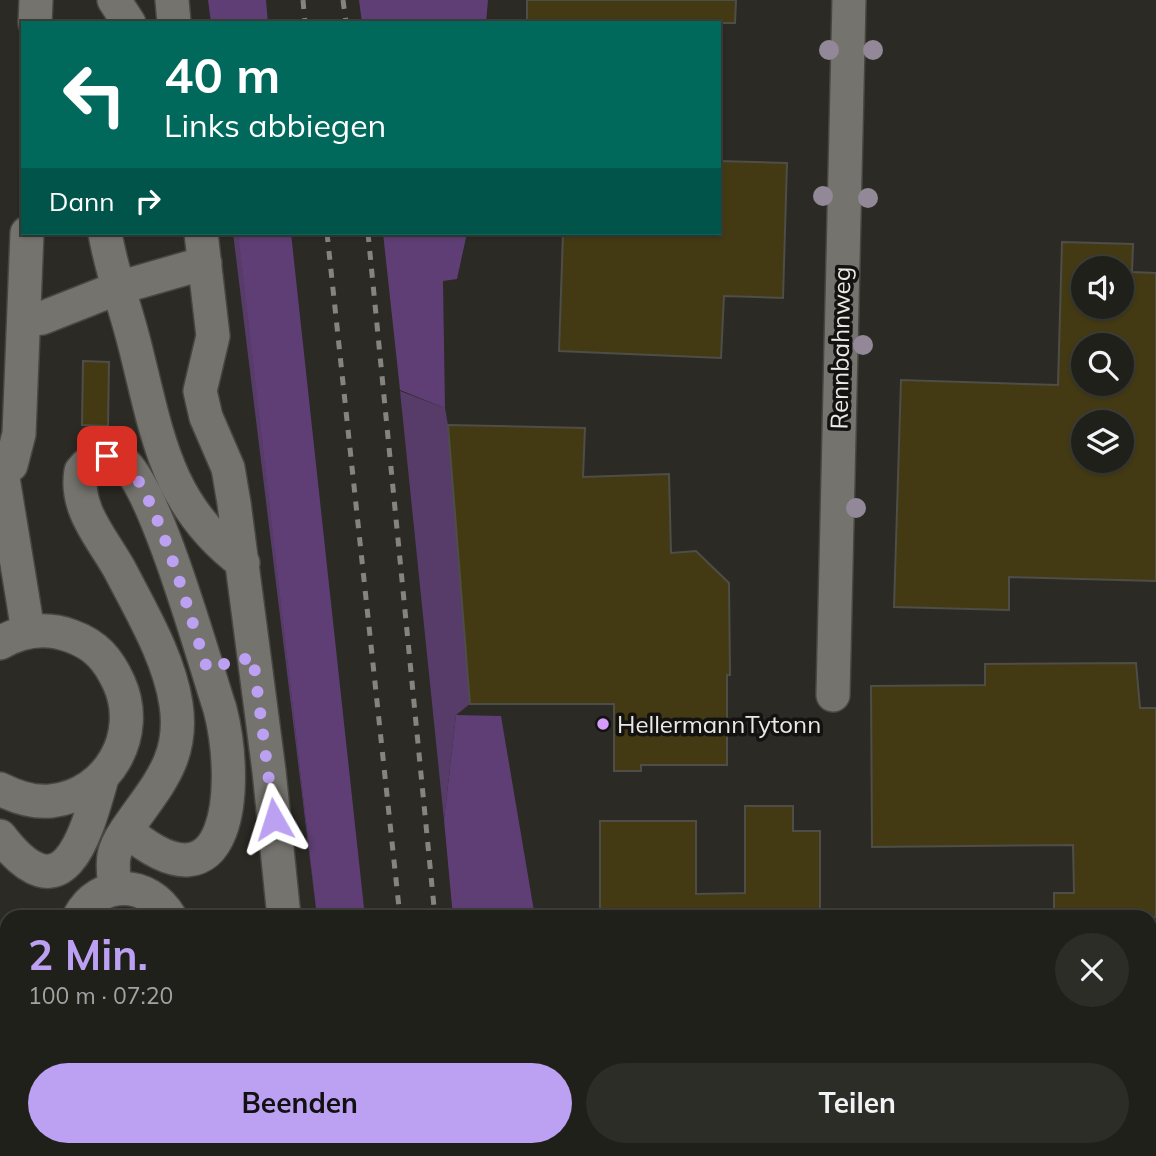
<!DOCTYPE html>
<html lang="de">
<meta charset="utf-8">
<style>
:root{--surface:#20201b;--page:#2d2d28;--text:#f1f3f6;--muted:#a2a3a3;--line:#3d3e3a;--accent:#bca0f2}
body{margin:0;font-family:Mulish,sans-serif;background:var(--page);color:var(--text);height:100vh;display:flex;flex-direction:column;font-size:26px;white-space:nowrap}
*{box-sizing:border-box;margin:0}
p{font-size:23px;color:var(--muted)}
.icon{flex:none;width:38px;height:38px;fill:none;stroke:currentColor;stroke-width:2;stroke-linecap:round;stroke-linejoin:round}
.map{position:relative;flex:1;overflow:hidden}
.side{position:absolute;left:0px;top:910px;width:1157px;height:247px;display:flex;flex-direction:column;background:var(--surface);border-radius:21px 21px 0 0;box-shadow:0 2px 5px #0004,0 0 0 2px var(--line)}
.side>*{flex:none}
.banner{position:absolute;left:21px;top:21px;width:700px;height:214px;border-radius:0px;box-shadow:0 2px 5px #0004,0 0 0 2px var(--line);background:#00695c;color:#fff;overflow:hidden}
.fabs{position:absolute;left:1071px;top:256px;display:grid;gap:14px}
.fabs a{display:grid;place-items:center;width:63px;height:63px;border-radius:50%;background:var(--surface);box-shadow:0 2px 5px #0004,0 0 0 2px var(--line);font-size:35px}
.pin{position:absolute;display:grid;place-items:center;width:60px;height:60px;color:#fff;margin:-30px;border-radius:14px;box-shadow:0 4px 10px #0006}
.me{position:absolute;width:77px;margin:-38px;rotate:354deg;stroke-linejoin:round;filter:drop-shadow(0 0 5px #0008)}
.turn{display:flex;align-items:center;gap:24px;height:147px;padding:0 28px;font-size:32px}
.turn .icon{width:91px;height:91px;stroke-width:2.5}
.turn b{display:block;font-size:49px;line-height:60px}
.then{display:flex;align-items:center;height:66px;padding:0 28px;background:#0003;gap:14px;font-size:26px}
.round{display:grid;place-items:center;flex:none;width:74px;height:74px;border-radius:37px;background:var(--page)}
.summary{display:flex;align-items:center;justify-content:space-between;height:119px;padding:0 28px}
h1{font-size:42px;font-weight:700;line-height:52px;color:var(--accent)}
.button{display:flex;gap:14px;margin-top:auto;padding:14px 28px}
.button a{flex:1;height:80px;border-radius:42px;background:var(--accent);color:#111;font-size:28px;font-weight:700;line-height:80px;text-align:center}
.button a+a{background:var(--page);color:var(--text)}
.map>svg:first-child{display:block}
.green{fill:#573c6a}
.forest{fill:#5e3e74}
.building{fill:#433a14;stroke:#4e4d47;stroke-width:2;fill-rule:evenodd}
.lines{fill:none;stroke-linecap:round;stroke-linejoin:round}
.minor-casing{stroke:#474642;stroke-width:36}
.minor{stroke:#75736d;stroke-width:33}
.rail{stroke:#85847f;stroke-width:5;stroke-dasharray:9 9;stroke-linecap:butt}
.tree{fill:#938898}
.route{stroke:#bca0f2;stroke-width:12;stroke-dasharray:0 21.6}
.poi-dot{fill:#d49cfc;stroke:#131210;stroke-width:2.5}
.labels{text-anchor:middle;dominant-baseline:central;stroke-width:7;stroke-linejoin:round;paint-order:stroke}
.street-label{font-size:24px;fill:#eae9e6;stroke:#131210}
.poi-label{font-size:24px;fill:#eae9e6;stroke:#131210;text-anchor:start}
</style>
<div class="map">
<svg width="1156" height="1156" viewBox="0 0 1156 1156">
<rect width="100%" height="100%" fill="#2b2a24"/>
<path class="green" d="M 233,233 L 238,233 L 240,246 L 317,917 Z
M 400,391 L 445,408 L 448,425 L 470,704 L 456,715 L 444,820 Z"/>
<path class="forest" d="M 208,0 L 266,0 L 268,23 L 211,23 Z
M 359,0 L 488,0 L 486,23 L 362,23 Z
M 238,233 L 291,233 L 365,917 L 317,917 Z
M 383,233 L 467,233 L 457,279 L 443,281 L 445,408 L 400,390 Z
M 456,715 L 501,716 L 535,917 L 453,917 L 444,820 Z"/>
<path class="building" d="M 527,0 L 736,0 L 735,23 L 527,23 Z
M 719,161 L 787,163 L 783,298 L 724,296 L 721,358 L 559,351 L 563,233 L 719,233 Z
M 1062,242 L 1133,244 L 1132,272 L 1156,273 L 1156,581 L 1009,577 L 1009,610 L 894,607 L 901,380 L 1058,385 ZM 1083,268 L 1122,268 L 1122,306 L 1083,306 ZM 1083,345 L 1122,345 L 1122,383 L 1083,383 ZM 1083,422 L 1122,422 L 1122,460 L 1083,460 Z
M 83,361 L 109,362 L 108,426 L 82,425 Z
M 448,425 L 585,428 L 583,477 L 669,474 L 671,553 L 696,551 L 729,583 L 730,675 L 727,675 L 727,765 L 641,765 L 641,771 L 614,771 L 614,704 L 470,704 Z
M 1136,663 L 1140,708 L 1156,708 L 1156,917 L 1054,917 L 1054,893 L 1074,893 L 1073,845 L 872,847 L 871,686 L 985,685 L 985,664 Z
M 745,806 L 793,806 L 793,831 L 820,831 L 820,917 L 600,917 L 600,821 L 696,821 L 696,894 L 745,893 Z"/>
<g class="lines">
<defs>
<path id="minor" d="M 114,0 L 129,23
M 172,0 L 174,23
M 35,23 L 36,0
M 105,233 C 111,270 125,306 134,342 C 157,431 164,504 243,563
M 201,233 L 213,336 L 200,391 L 206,417 L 228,468 L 234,503 L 269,771 L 284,917
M 24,320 L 42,318 L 118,288 L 205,263
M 0,472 L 11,465 L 19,434 L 27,233
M 2,472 L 28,631
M 0,643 C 22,630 47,627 71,636 C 96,645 108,659 119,683 C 142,734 109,795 51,801 C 33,803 16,797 0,789
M 833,695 L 849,0
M 0,836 C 64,920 86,835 102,778
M 115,888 C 114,877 112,867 114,856 C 116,844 124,833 131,823 C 159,783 184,757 176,704 C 169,658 142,613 121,572 C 104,540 74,510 81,471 C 91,458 108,450 122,461 C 156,486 204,661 220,709 C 239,782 233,921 126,830
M 79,917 C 99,878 149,880 170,917
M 0,965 L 7,964
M 0,1015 L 7,1041
M 129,1150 L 130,1156
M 169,1150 L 170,1156
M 298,1150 L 299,1156
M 246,1156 L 249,1150"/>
</defs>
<use href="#minor" class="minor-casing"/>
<use href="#minor" class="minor"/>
<path class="rail" d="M 303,0 L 305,23
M 343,0 L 346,23
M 327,233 L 400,917
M 368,233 L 435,917
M 400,1150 L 401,1156
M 425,1150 L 426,1156
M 457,1150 L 457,1156"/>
</g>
<g class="tree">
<circle cx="829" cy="50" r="10"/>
<circle cx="873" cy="50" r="10"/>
<circle cx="823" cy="196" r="10"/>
<circle cx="868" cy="198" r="10"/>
<circle cx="863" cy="345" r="10"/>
<circle cx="856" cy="508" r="10"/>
</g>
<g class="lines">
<path class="route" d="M 107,456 C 113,457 118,457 122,461 C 155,484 192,625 207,668 L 253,657 L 274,819"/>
</g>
<circle class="poi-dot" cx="603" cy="724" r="7"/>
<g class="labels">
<g class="street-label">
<text transform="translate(840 348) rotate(-89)">Rennbahnweg</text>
</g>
<g class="poi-label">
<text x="617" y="724">HellermannTytonn</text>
</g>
</g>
</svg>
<div class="fabs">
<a><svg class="icon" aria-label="sound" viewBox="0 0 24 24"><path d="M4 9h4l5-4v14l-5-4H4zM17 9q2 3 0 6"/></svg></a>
<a><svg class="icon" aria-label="search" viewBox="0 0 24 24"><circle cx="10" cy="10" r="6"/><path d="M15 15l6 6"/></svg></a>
<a><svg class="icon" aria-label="layers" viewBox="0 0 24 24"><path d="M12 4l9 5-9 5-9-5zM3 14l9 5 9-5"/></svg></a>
</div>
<div class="pin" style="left:107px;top:456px;background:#d93025"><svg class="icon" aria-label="arrive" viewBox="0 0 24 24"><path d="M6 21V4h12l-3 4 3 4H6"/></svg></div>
<svg class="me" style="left:274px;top:819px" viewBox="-20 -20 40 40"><path d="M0-17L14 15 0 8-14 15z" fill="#bca0f2" stroke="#fff" stroke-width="4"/></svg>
<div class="banner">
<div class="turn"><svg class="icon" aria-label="left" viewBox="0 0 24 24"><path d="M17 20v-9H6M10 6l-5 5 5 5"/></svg><div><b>40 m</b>Links abbiegen</div></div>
<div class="then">Dann<svg class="icon" aria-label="right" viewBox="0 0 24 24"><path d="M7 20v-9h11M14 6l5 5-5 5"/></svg></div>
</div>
<section class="side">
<div class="summary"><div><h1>2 Min.</h1><p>100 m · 07:20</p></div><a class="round"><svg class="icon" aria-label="close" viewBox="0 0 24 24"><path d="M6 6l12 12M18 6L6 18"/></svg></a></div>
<div class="button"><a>Beenden</a><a>Teilen</a></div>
</section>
</div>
